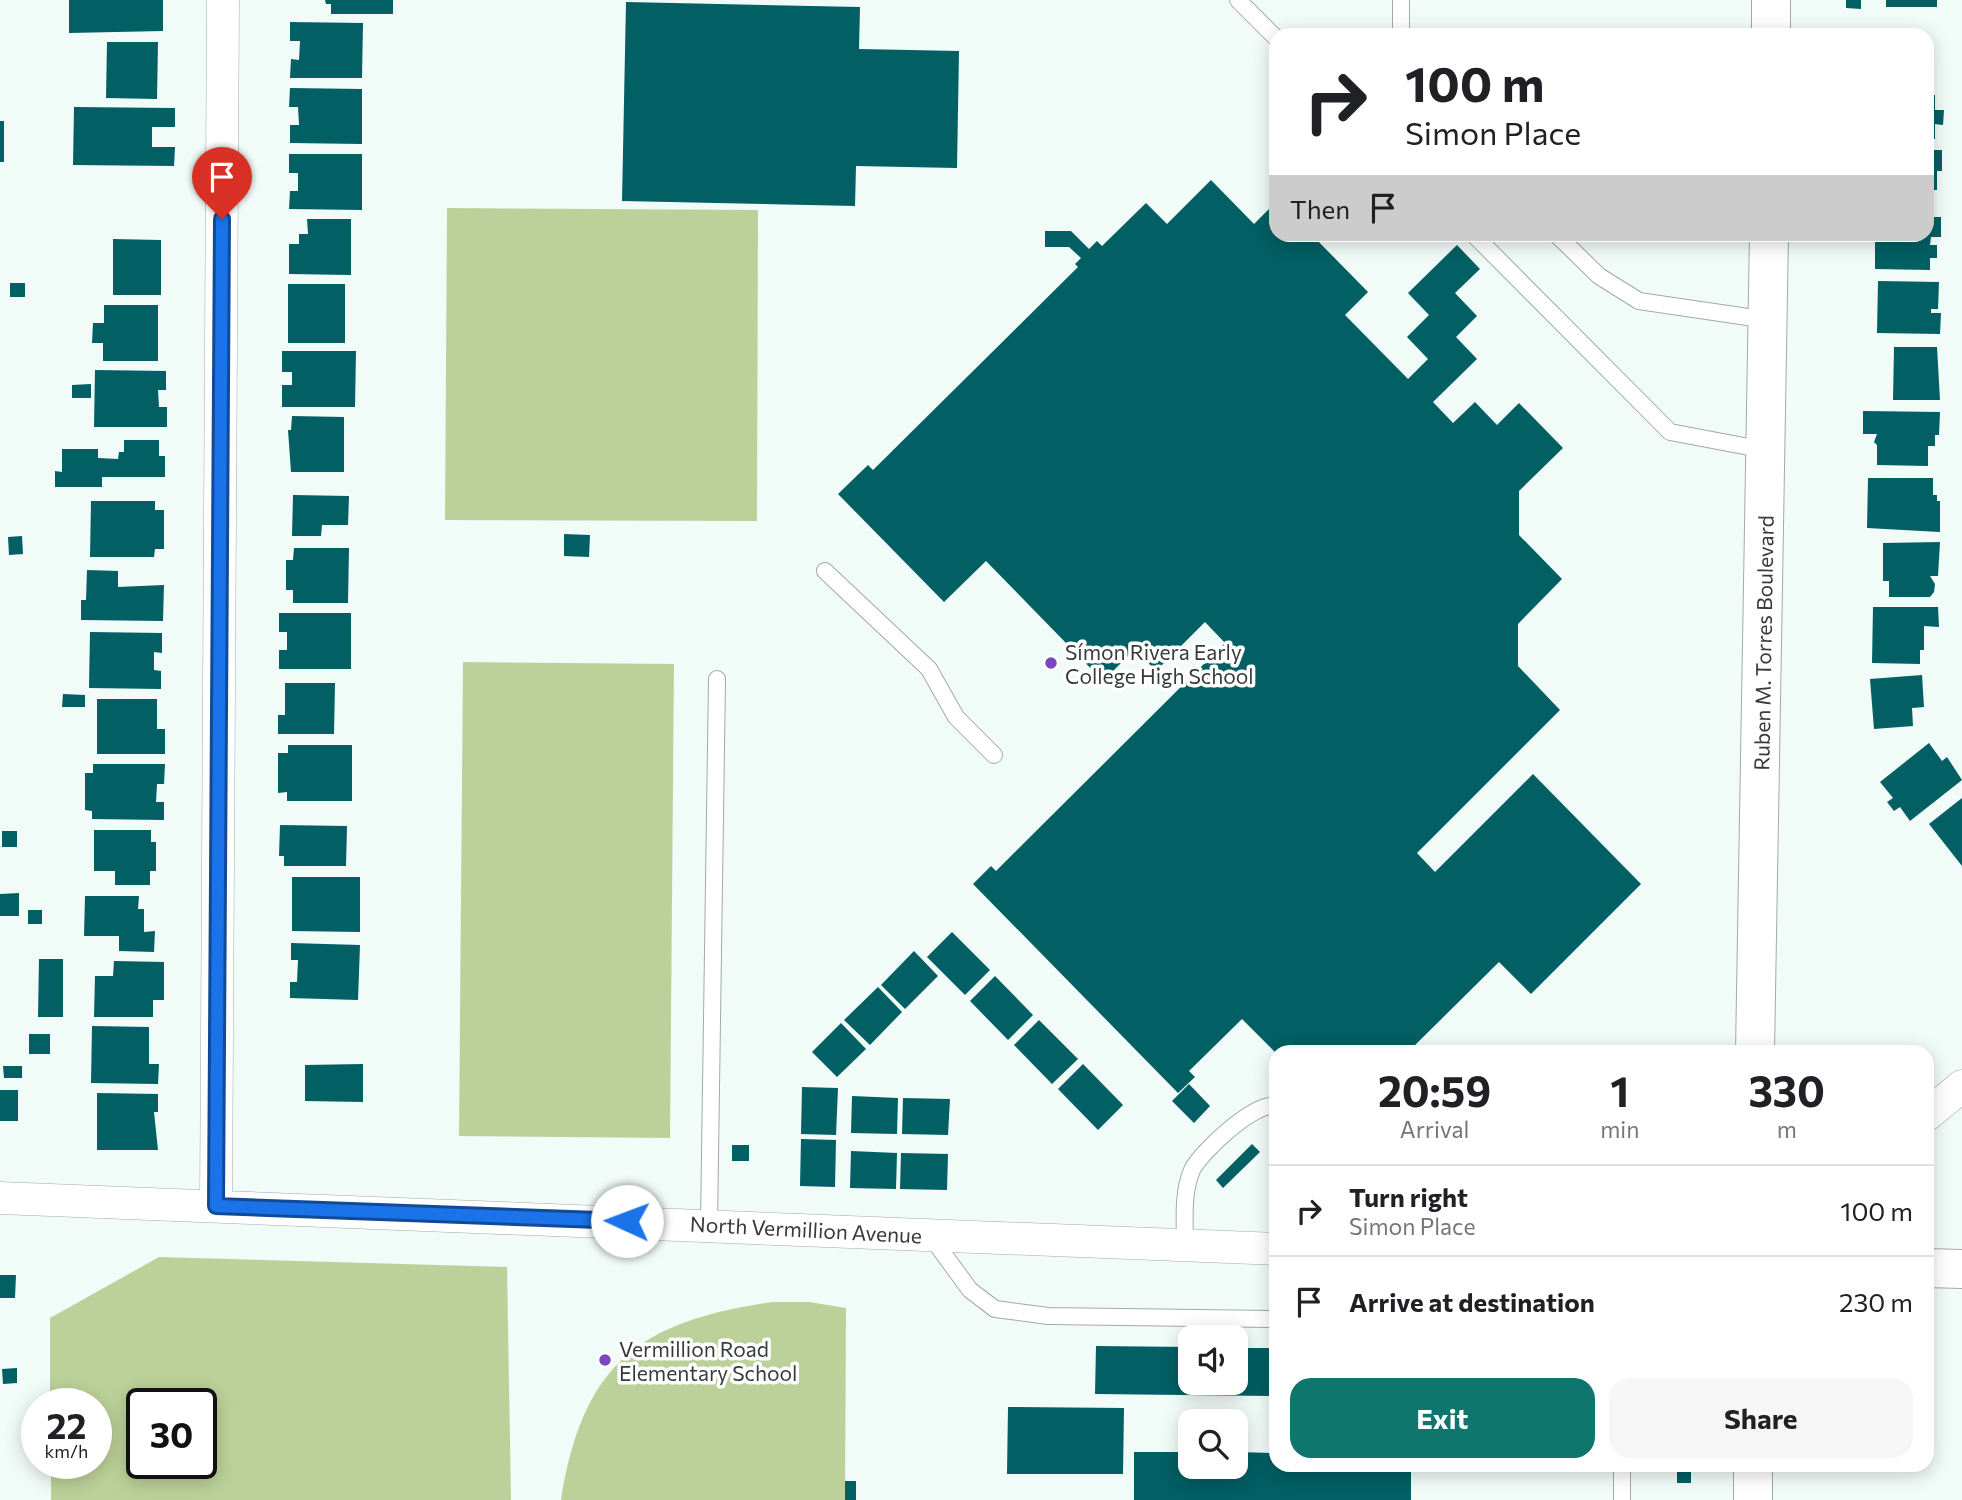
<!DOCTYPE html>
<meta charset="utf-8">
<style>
:root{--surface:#fff;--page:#f6f6f6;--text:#202124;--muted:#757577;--line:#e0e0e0;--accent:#0f766e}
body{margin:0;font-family:Commissioner,sans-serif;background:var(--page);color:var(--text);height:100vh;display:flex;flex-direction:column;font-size:26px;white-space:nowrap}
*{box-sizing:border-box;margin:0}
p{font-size:23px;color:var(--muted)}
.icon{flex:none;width:38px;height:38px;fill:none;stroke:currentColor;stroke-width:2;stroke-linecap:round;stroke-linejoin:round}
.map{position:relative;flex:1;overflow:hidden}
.side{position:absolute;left:1269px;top:1045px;width:665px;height:427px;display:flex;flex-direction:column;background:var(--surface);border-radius:21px;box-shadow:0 4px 18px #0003}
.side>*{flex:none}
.top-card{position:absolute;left:1269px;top:28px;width:665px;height:214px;border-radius:21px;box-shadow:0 4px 18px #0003;background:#fff;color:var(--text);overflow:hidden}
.tools{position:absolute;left:1178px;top:1325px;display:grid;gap:14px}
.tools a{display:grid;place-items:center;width:70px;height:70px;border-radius:14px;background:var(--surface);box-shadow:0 4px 18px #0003;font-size:35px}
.speed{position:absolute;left:21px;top:1388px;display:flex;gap:14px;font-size:35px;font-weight:700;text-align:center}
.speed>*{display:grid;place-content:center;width:91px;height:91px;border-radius:50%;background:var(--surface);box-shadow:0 4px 18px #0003;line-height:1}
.speed small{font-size:18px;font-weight:400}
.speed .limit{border:4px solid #111;border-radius:10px;background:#fff;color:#111}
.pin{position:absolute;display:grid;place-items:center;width:60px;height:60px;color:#fff;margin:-72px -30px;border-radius:50% 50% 50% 0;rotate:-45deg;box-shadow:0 0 7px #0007}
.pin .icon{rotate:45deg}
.me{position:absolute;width:77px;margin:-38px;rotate:272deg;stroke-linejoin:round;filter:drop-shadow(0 0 5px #0008)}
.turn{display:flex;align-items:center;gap:24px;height:147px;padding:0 21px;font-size:32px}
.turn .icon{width:91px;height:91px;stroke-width:2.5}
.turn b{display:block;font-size:49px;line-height:60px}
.then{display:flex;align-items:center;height:66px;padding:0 21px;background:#0003;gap:14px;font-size:26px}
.eta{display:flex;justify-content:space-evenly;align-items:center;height:119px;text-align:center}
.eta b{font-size:42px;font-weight:700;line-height:49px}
.primary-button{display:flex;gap:14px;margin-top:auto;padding:14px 21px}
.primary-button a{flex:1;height:80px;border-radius:21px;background:var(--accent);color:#fff;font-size:28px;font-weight:700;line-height:80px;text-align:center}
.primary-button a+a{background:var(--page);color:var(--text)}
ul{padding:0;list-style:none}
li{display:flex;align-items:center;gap:21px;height:91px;padding:0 21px;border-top:2px solid var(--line)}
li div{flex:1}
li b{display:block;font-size:26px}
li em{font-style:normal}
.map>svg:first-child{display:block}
.green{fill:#bcd199;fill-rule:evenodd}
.building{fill:#025f63}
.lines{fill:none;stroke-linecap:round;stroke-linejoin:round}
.lane-casing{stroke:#a1aaa7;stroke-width:18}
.street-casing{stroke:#a1aaa7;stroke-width:33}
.secondary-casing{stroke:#a1aaa7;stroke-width:40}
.lane{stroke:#fff;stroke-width:16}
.street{stroke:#fff;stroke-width:32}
.secondary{stroke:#fff;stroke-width:38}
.route-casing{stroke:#114b97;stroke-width:18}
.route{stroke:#1a73e8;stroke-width:12}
.poi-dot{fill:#7947bf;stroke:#fff;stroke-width:2.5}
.labels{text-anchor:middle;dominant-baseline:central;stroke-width:7;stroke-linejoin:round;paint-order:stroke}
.street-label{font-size:21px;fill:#363a38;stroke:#fff}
.poi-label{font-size:21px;fill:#363a38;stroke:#fff;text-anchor:start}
</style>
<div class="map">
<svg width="1962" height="1500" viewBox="0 0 1962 1500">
<rect width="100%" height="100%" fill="#f1fbf8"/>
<path class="green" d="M 447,208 L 758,210 L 757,521 L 445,520 Z
M 463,662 L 674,664 L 670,1138 L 459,1136 Z
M 159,1257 L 507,1267 L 511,1500 L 51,1500 L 51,1463 L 96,1463 L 96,1404 L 50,1403 L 50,1318 ZM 142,1404 L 201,1404 L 201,1463 L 142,1463 Z
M 773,1302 L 809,1302 L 846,1308 L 845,1500 L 561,1500 C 583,1363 640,1321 773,1302 Z"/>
<path class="building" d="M 69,0 L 163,0 L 163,31 L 69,33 Z
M 325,0 L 393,0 L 393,14 L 331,14 L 331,4 L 326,4 Z
M 1846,0 L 1861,0 L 1861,9 L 1846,8 Z
M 1886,0 L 1937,0 L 1937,7 L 1886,7 Z
M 626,2 L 860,7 L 859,49 L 959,51 L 957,168 L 856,166 L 855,206 L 622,201 Z
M 290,22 L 363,23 L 362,78 L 290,78 L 291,59 L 299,60 L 300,41 L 290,41 Z
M 107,42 L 158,42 L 157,99 L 106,98 Z
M 290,88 L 362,89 L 362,144 L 290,143 L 290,125 L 299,125 L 298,107 L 289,107 Z
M 1927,95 L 1935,95 L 1935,110 L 1944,110 L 1943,125 L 1935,124 L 1935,139 L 1927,139 Z
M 74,107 L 175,108 L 175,127 L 152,127 L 152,147 L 175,147 L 174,166 L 73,165 Z
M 0,121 L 4,121 L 4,162 L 0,162 Z
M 1927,150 L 1942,150 L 1942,171 L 1937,171 L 1937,190 L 1930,190 L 1930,202 L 1927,202 Z
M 289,154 L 362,154 L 362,210 L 289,209 L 290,191 L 298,191 L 298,173 L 289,173 Z
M 1211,180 L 1254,224 L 1276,202 L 1276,234 L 1311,234 L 1368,292 L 1345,315 L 1408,379 L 1428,359 L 1407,337 L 1429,315 L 1408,293 L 1457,245 L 1480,269 L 1455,293 L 1477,316 L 1456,337 L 1477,359 L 1433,402 L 1453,423 L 1475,402 L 1497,425 L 1519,403 L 1563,448 L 1519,491 L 1519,535 L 1562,579 L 1518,624 L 1518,666 L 1560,710 L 1417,853 L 1435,872 L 1533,774 L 1641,884 L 1531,994 L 1499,962 L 1408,1052 L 1275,1052 L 1242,1019 L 1189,1071 L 1195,1077 L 1178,1093 L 973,884 L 991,866 L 996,871 L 1225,643 L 1205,622 L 1156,671 L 1135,649 L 1103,681 L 986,561 L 944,602 L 838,494 L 868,465 L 873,470 L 1078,267 L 1075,264 L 1081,258 L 1069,247 L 1045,247 L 1045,231 L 1071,231 L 1089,249 L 1097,241 L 1102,246 L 1146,203 L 1167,224 Z
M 1927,217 L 1941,217 L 1941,237 L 1931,237 L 1930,245 L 1937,245 L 1937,258 L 1930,258 L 1930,270 L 1875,269 L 1875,234 L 1927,234 Z
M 307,219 L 351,219 L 351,275 L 289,274 L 289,244 L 299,244 L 299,234 L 308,234 Z
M 113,239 L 161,240 L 161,295 L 113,295 Z
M 1878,281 L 1939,282 L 1938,309 L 1931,309 L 1931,313 L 1941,313 L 1940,334 L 1877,333 Z
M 10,283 L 25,283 L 25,297 L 10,297 Z
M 288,284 L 345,284 L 345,343 L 288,343 Z
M 104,305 L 158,305 L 158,361 L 103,361 L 103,343 L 92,343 L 93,323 L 104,323 Z
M 1894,347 L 1937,347 L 1940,400 L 1893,400 Z
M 282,351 L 356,351 L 355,407 L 282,407 L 282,385 L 292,385 L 292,372 L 282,372 Z
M 95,370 L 166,371 L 166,390 L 158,390 L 159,407 L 167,407 L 167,427 L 94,427 Z
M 91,384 L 91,398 L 72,398 L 72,385 Z
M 1863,411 L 1940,412 L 1939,435 L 1935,435 L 1935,446 L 1928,446 L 1928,466 L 1877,465 L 1877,445 L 1874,442 L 1877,434 L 1863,434 Z
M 292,416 L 344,417 L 344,472 L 291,472 L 288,430 L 291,430 Z
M 124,440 L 159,440 L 159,456 L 165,456 L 165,477 L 102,477 L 102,487 L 55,487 L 55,471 L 62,472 L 62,449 L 98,449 L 98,458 L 118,459 L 119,452 L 124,452 Z
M 1868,478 L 1933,478 L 1933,495 L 1937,495 L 1937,501 L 1940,501 L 1940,532 L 1867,528 Z
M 293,495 L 349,496 L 348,525 L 322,525 L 321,536 L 292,536 Z
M 91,501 L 155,501 L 155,510 L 164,510 L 164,549 L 155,549 L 154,557 L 90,557 Z
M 564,534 L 590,535 L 589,557 L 564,556 Z
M 22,536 L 23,554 L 9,555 L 8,537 Z
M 1940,542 L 1938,576 L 1930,576 L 1935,584 L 1934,592 L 1930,597 L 1889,597 L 1889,581 L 1883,581 L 1883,543 Z
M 294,548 L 349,548 L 348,603 L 293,603 L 293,590 L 286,590 L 286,560 L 293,560 Z
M 87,570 L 118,571 L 118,587 L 164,585 L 163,621 L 81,620 L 81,600 L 86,600 Z
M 1873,607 L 1938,607 L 1939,627 L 1924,626 L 1924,650 L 1920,650 L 1920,664 L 1872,663 Z
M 279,613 L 351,613 L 351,669 L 279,669 L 279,650 L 287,650 L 287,632 L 279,632 Z
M 90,632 L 162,633 L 162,653 L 154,652 L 154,670 L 161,671 L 161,689 L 89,688 Z
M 1922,675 L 1924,707 L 1912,708 L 1913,726 L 1874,729 L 1870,679 Z
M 285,683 L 335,683 L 334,734 L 278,734 L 278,715 L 285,715 Z
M 63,694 L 85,695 L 85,707 L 62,707 Z
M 97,699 L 157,699 L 157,729 L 165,729 L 165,754 L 97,754 Z
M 1929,743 L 1942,761 L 1947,757 L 1962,780 L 1910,821 L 1900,807 L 1894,811 L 1887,802 L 1893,798 L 1880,782 Z
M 288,745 L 352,745 L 352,801 L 287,801 L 287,792 L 278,793 L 278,753 L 288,753 Z
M 93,764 L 165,764 L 164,784 L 157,784 L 156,802 L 164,802 L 164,820 L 92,819 L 92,811 L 85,810 L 85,773 L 93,773 Z
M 1962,798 L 1962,866 L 1929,824 Z
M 280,825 L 347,826 L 346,866 L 284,866 L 284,856 L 279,856 Z
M 94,830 L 151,830 L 151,842 L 156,842 L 156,871 L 150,871 L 150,885 L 115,885 L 115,871 L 94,871 Z
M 2,831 L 17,831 L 17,847 L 2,847 Z
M 292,877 L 360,877 L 360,932 L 292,931 Z
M 19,893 L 19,916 L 0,916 L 0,894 Z
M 85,896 L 139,896 L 138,909 L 144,909 L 144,932 L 155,931 L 154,952 L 119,951 L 119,936 L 84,936 Z
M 28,910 L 42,910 L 42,924 L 28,924 Z
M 952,932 L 990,970 L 965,995 L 927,957 Z
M 291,943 L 360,945 L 358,1000 L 290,998 L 290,982 L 297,982 L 298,960 L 291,960 Z
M 914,951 L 938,976 L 905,1009 L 881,985 Z
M 39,959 L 63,959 L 63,1017 L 38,1017 Z
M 114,961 L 164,962 L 164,1000 L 153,1000 L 153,1017 L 94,1017 L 95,976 L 113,976 Z
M 995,976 L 1033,1015 L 1008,1040 L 970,1001 Z
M 878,987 L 902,1012 L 870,1045 L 844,1020 Z
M 1039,1020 L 1078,1059 L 1052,1084 L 1014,1045 Z
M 841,1023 L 866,1049 L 837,1077 L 812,1052 Z
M 92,1026 L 149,1027 L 149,1064 L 159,1064 L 158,1084 L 91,1083 Z
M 29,1034 L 50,1034 L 50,1054 L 29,1054 Z
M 363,1064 L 363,1102 L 305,1101 L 305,1065 Z
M 1083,1064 L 1123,1105 L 1098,1130 L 1058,1089 Z
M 3,1066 L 22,1066 L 22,1078 L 4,1078 Z
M 1189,1084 L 1210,1106 L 1194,1123 L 1172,1101 Z
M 802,1087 L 838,1088 L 836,1135 L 801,1134 Z
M 0,1090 L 18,1090 L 18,1121 L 0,1121 Z
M 97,1093 L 158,1094 L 158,1112 L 154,1112 L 158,1150 L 97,1150 Z
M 852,1096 L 898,1098 L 897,1134 L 851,1133 Z
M 903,1098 L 950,1099 L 948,1135 L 902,1134 Z
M 801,1139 L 836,1140 L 835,1187 L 800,1186 Z
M 1252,1144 L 1260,1152 L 1223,1188 L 1216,1180 Z
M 732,1145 L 749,1145 L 749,1161 L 732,1161 Z
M 851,1151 L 897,1153 L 896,1189 L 850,1188 Z
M 901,1153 L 948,1154 L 947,1190 L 900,1189 Z
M 0,1275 L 16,1275 L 15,1298 L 0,1298 Z
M 1096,1346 L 1190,1347 L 1190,1382 L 1236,1382 L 1236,1348 L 1276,1348 L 1276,1396 L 1095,1394 Z
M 17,1368 L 17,1383 L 3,1384 L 2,1369 Z
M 1008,1407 L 1124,1408 L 1123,1474 L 1007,1474 Z
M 1134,1452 L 1190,1452 L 1190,1466 L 1236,1466 L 1236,1452 L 1276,1453 L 1276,1465 L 1411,1465 L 1411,1500 L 1134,1500 Z
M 1677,1465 L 1691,1465 L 1691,1483 L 1677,1483 Z
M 845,1481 L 856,1481 L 856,1500 L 845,1500 Z"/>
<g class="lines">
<defs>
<path id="lane" d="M 1238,0 L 1276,38
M 1401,35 L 1401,0
M 1473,234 L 1670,432 L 1765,450
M 1556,234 L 1599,276 L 1639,301 L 1768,320
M 825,571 L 929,669 L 956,717 L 994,755
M 709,1224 L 717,679
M 929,1234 L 970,1290 L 995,1309 L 1048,1316 L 1276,1319
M 1185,1246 C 1185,1222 1182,1193 1192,1170 C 1201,1152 1255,1101 1276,1106
M 1622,1500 L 1622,1465"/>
<path id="street" d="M 1927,1115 L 1962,1086
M 0,1198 L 1276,1249
M 216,1206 L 223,0"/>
<path id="secondary" d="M 1771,35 L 1771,0
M 1755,1052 L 1769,234
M 1927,1268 L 1962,1269
M 1753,1465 L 1753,1500"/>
</defs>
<use href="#lane" class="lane-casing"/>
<use href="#street" class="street-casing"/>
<use href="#secondary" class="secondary-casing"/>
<use href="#lane" class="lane"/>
<use href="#street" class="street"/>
<use href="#secondary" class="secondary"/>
</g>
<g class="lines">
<defs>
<path id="route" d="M 222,219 L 216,1206 L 627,1221"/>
</defs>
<use href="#route" class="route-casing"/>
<use href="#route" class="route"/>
</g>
<g class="poi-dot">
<circle cx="1051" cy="663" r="7"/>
<circle cx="605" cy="1360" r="7"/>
</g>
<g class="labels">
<g class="street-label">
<text transform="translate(1763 643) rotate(-89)">Ruben M. Torres Boulevard</text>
<text transform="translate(806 1229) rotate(3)">North Vermillion Avenue</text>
</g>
<g class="poi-label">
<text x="1065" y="651">Símon Rivera Early<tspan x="1065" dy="24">College High School</tspan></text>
<text x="619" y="1348">Vermillion Road<tspan x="619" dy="24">Elementary School</tspan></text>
</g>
</g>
</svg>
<div class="tools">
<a><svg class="icon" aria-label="sound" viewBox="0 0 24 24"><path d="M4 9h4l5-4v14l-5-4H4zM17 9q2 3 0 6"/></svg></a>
<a><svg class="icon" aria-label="search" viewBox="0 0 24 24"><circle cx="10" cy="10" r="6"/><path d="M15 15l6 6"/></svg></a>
</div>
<div class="speed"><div>22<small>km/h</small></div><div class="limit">30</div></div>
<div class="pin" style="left:222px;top:219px;background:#d93025"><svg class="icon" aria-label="arrive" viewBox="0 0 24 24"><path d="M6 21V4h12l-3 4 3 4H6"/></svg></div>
<svg class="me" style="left:627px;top:1221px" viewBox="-20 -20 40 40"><circle r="19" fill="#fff"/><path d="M0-13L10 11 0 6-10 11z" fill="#1a73e8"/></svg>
<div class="top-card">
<div class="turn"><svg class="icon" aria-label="right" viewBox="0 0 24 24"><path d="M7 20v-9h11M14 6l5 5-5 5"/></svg><div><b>100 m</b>Simon Place</div></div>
<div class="then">Then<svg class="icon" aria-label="arrive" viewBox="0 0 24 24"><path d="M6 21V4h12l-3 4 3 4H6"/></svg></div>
</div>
<section class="side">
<div class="eta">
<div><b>20:59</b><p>Arrival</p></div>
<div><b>1</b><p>min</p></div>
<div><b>330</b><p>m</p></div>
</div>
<ul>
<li><svg class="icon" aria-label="right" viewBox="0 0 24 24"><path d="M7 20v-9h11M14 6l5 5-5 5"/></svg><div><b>Turn right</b><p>Simon Place</p></div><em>100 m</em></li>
<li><svg class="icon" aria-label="arrive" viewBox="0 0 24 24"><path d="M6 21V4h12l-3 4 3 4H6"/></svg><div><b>Arrive at destination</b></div><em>230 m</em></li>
</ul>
<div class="primary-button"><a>Exit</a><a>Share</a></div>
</section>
</div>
